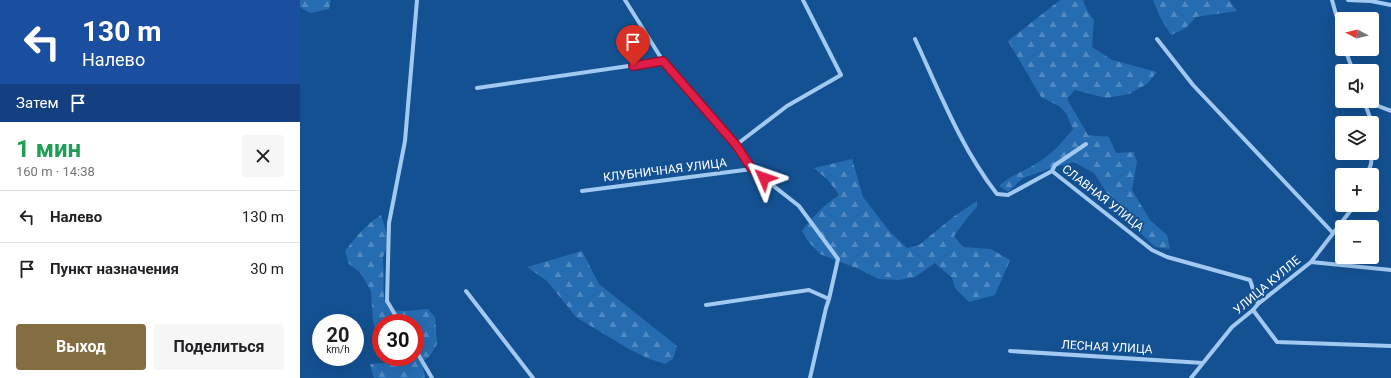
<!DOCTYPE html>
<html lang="ru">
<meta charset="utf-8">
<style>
:root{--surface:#fff;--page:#f6f6f6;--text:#202124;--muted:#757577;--line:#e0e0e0;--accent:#846d40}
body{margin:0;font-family:Roboto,sans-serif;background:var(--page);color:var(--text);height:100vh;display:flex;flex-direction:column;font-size:15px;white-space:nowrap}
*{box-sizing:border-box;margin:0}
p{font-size:13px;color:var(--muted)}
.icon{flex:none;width:22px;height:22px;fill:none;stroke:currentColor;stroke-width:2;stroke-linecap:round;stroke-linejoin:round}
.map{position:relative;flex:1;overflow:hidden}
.side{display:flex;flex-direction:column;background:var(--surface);width:300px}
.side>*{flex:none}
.banner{background:#1a4fa0;color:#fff;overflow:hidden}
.needle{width:26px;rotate:277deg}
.buttons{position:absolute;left:1035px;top:12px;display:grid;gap:8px}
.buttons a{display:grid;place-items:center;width:44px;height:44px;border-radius:4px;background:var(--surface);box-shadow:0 4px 16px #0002;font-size:20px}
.speed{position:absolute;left:12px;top:314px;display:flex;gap:8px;font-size:20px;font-weight:700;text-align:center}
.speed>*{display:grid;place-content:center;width:52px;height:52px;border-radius:50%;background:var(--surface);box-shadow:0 4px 16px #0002;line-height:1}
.speed small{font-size:10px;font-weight:400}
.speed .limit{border:6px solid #d22;background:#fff;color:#111}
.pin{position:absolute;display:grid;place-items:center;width:34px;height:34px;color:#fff;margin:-41px -17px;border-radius:50% 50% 50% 0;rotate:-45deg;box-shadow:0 0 4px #0007}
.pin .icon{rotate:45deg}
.me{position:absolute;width:44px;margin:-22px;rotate:313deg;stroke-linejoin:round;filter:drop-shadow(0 0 3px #0008)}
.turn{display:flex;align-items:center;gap:14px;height:84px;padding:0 16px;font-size:18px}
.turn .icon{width:52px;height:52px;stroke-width:2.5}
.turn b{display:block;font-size:28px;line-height:34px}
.then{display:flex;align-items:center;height:38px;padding:0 16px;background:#0003;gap:8px;font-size:15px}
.round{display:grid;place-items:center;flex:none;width:42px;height:42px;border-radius:4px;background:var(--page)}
.summary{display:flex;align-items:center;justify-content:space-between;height:68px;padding:0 16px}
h1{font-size:24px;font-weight:700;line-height:30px;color:#1e9e55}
.cta{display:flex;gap:8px;margin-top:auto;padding:8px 16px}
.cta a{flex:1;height:46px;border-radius:4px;background:var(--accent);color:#fff;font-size:16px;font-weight:700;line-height:46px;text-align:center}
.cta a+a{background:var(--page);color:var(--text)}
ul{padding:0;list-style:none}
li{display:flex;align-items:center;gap:12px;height:52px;padding:0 16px;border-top:1px solid var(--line)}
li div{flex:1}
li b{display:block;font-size:15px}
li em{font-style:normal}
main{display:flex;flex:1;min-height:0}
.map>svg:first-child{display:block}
.forest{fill:url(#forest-firs)}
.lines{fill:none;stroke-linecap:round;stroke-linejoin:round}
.minor{stroke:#a2c9f1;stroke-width:4}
.route-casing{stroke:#92132f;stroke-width:10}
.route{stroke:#e11d48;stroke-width:7}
.labels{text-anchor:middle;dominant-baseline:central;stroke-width:4;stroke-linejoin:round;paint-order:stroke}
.street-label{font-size:12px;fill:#fff;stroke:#145192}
</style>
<main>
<section class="side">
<div class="banner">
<div class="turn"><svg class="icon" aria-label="left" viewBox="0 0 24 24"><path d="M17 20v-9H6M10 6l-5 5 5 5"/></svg><div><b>130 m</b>Налево</div></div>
<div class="then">Затем<svg class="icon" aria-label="arrive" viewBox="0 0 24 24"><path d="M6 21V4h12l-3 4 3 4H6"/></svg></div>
</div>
<div class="summary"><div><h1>1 мин</h1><p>160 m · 14:38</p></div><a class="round"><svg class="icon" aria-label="close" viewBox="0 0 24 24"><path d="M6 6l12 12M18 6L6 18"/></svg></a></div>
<ul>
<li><svg class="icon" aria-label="left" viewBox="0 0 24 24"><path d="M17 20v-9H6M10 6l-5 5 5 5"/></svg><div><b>Налево</b></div><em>130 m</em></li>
<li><svg class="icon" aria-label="arrive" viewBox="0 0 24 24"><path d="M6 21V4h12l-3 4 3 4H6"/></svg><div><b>Пункт назначения</b></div><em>30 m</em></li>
</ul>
<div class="cta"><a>Выход</a><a>Поделиться</a></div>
</section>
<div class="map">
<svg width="1091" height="378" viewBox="0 0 1091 378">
<defs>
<pattern id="forest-firs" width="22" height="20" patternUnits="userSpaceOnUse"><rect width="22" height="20" fill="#266cb1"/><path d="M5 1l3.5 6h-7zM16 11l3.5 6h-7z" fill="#5189c1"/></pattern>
</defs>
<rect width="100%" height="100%" fill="#145192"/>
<path class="forest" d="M 0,0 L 31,0 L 29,9 L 10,13 L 0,7 Z
M 760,0 L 783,0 L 788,12 L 794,20 L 792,47 L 812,60 L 857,72 L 847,84 L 829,94 L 806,98 L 775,90 L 767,99 L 788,135 L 809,137 L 816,153 L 834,152 L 837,162 L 832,190 L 850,220 L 867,235 L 870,249 L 855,247 L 821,215 L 794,173 L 774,162 L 752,168 L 723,178 L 708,192 L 699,186 C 709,176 722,172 734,165 C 752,154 760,145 773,129 L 766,113 L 759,106 L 741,97 L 708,41 Z
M 853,0 L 929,0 L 937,11 L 896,17 L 886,28 L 871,35 L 860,17 Z
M 552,159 L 563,197 L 590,232 L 607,248 L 619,245 L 653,217 L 677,201 L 677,207 L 667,218 L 654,236 L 663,247 L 691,249 L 710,260 L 695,295 L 669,302 L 655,288 L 652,278 L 635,263 L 615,277 L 599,280 L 578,279 L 561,270 L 520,254 L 507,240 L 502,231 C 513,216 524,205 539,195 L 528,180 L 514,168 Z
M 81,215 L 89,241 L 83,257 L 84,299 L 89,310 L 107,311 L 128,309 L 135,317 L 137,344 L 130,356 L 122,362 L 125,378 L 74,378 L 70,364 L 85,363 L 102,359 L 102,357 L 115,357 L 115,323 L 81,323 L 81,341 L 79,343 L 73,321 L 71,291 L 60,272 L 49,264 L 45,251 C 56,237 66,224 81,215 Z
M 282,251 L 299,284 L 377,346 L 373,359 L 365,364 L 347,358 L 327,348 L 276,317 L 247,281 L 227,267 Z"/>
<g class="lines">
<path class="minor" d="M 325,0 L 363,61 L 436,145 L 452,169
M 1032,0 L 1042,36
M 1048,0 L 1071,1 L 1091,5
M 615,39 C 639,91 661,148 697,194 L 708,195 L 752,171 L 852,250 L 867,257 L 950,280 L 958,304
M 857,39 L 893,85 L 1033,233
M 1045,49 L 1053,71
M 177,88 L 363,61
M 1064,101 L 1072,123
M 1065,101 L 1091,111
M 436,145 L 487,106 L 541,75 L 503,0
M 752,171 L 755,165 L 786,144
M 1067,175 L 1071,164 L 1072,153
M 282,191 L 452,169 L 499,206 L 538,259 L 529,299
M 1011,262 L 1091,270
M 166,291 L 233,378
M 406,305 L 509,290 L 529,299 L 526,308 L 510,378
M 953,310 L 977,342 L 1091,346
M 100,323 L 87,301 L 89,223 L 105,141 L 117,0
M 115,349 L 132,378
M 710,351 L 903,363
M 891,378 L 932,327 L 953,310 L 958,304 L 1011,262 L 1051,210 L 1053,205"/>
</g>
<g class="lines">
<defs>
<path id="route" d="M 333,66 L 363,61 L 436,145 L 452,169 L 464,178"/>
</defs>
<use href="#route" class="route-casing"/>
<use href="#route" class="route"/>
</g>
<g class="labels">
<g class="street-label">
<text transform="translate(365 170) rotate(-7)">КЛУБНИЧНАЯ УЛИЦА</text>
<text transform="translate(803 198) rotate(38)">СЛАВНАЯ УЛИЦА</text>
<text transform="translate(967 285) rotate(-40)">УЛИЦА КУЛЛЕ</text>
<text transform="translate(807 347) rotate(3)">ЛЕСНАЯ УЛИЦА</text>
</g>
</g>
</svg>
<div class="buttons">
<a><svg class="needle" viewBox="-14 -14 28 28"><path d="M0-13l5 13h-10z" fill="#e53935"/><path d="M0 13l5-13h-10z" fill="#757577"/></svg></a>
<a><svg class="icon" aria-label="sound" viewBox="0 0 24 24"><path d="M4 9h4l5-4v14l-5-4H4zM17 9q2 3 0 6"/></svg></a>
<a><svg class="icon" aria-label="layers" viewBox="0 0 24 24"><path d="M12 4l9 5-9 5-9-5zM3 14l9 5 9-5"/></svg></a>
<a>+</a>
<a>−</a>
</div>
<div class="speed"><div>20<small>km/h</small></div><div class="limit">30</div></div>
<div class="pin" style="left:333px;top:66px;background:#d93025"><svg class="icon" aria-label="arrive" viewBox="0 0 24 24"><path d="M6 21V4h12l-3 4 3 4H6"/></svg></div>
<svg class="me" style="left:464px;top:178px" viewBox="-20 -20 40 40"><path d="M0-17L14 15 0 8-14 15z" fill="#e11d48" stroke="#fff" stroke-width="4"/></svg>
</div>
</main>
